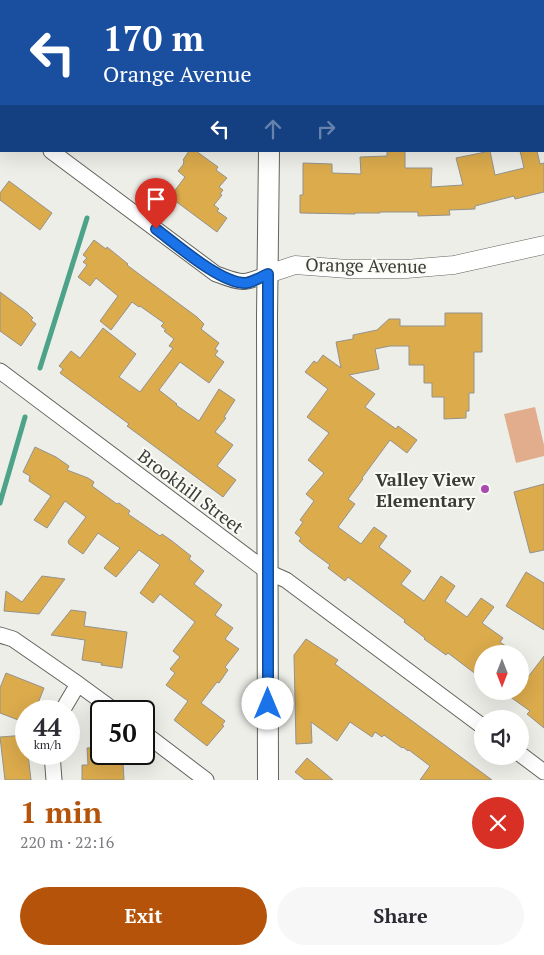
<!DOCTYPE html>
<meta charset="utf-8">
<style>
:root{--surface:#fff;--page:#f7f7f7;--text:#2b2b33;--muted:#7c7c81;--accent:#b45309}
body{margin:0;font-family:"PT Serif",serif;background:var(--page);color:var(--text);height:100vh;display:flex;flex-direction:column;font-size:19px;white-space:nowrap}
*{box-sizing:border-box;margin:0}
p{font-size:16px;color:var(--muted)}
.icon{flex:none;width:28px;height:28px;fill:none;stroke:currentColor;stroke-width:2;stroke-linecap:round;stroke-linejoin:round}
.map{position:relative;height:780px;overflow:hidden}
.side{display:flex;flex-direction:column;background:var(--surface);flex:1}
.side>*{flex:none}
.guide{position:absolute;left:0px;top:0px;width:545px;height:152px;box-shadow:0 5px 20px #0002;background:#1a4fa0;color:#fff;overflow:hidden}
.needle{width:32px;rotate:180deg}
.controls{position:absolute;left:474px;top:645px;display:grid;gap:10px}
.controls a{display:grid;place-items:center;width:55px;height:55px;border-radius:50%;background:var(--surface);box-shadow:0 5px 20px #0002;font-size:25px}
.speed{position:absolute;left:15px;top:700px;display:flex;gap:10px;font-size:25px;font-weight:700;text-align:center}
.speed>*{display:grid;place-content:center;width:65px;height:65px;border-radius:50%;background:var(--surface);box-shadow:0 5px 20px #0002;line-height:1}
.speed small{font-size:12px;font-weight:400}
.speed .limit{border:2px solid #111;border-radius:8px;background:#fff;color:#111}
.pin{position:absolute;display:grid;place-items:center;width:42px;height:42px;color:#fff;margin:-51px -21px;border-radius:50% 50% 50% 0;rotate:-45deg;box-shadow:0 0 5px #0007}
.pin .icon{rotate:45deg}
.me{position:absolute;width:55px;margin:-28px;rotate:0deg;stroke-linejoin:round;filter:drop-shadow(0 0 4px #0008)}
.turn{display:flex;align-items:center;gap:18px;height:105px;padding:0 20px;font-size:22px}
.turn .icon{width:65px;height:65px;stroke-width:2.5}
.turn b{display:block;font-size:35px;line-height:42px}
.lanes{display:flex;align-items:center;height:48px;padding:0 20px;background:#0003;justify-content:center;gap:25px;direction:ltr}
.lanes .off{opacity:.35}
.round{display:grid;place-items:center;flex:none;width:52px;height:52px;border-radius:26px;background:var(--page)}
.overview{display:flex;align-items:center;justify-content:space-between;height:85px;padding:0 20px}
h1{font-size:30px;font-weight:700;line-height:38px;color:var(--accent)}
.button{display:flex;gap:10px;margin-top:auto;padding:10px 20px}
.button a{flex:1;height:58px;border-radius:30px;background:var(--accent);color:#fff;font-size:20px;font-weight:700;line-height:58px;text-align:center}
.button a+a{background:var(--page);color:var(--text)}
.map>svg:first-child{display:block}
.green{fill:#e2ad8d}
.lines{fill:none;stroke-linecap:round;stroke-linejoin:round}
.stream{stroke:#4ca389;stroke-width:5}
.building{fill:#dbab4c;stroke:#94928d}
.minor-casing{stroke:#63635e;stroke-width:17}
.tertiary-casing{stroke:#63635e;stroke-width:19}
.secondary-casing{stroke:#63635e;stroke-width:22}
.minor{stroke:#fff;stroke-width:15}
.tertiary{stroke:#fff;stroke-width:18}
.secondary{stroke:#fff;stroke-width:20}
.route-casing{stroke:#114b97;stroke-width:12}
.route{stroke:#1a73e8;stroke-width:9}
.poi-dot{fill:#a949b1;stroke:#fbfbf5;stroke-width:2}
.labels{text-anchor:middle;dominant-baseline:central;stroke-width:4;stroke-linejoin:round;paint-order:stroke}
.street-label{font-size:18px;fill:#3b3b39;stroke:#fbfbf5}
.poi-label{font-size:18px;font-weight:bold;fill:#3b3b39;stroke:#fbfbf5;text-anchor:end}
</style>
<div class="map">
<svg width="544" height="780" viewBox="0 0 544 780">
<rect width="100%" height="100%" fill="#edeee8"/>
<path class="green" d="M 535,407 L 544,445 L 544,456 L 516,463 L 504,414 Z"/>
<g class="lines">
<path class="stream" d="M 40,368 L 87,218
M 0,503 L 25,417"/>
</g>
<path class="building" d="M 189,151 L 196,151 L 218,167 L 216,170 L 227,178 L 219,187 L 223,190 L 220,194 L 222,195 L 214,205 L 219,209 L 217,211 L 227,218 L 217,232 L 170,197 L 185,177 L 178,171 L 183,165 L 184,161 L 183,160 Z
M 387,151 L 405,151 L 405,168 L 432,168 L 431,187 L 463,185 L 456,158 L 490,151 L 495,175 L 524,168 L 520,151 L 537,151 L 540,164 L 544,163 L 544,192 L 515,199 L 514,196 L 475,206 L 475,209 L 449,210 L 450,215 L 418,216 L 418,212 L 380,212 L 380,213 L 355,213 L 355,214 L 300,213 L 300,195 L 303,195 L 303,163 L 332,164 L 332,173 L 361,174 L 360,157 L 387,156 Z
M 9,181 L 52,213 L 40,230 L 0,200 L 0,193 Z
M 94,240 L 106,249 L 107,247 L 128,264 L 127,265 L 143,277 L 197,317 L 204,324 L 201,329 L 219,343 L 215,349 L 218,351 L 215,355 L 224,362 L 209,383 L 180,362 L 159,390 L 177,404 L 176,405 L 199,421 L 219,389 L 235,400 L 224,417 L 226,418 L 215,432 L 233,445 L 217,466 L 236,480 L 223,497 L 127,426 L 129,424 L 60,373 L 63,369 L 59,366 L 71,351 L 80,358 L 103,328 L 136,354 L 119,377 L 140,392 L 173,348 L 169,346 L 174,339 L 164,331 L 166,330 L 161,326 L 164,323 L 140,306 L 139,307 L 132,302 L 111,330 L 100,321 L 118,296 L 96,278 L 90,286 L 78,277 L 87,265 L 83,262 L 87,258 L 83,255 Z
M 0,292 L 27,312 L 33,318 L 31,320 L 36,324 L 21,346 L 0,331 Z
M 445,313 L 482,313 L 482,352 L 474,352 L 474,393 L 469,393 L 469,411 L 466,411 L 466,418 L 444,419 L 444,397 L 432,397 L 432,383 L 424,383 L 424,365 L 409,365 L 409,346 L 390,346 L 375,349 L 379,369 L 349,375 L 375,394 L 365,407 L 396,429 L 398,426 L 417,440 L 407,453 L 390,440 L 362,478 L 363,479 L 348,499 L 355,504 L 338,527 L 361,544 L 374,527 L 387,536 L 379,547 L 411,571 L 401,584 L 424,601 L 441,576 L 455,586 L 445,601 L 467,617 L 481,598 L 494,607 L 482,623 L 503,638 L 500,642 L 517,654 L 482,654 L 482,668 L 477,675 L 448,653 L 446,655 L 424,639 L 425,638 L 404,622 L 405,620 L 348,577 L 345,581 L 328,568 L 330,565 L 307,548 L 299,541 L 301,538 L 295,533 L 303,522 L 300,520 L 314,501 L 306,494 L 324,473 L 308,460 L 329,433 L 307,417 L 328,389 L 305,372 L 314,361 L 317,363 L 323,355 L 341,368 L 336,342 L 353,339 L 353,335 L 377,330 L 389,319 L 400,319 L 400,326 L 445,326 Z
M 35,447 L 56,457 L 69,466 L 67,470 L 88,478 L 94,482 L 92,486 L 117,504 L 119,503 L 130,511 L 128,514 L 160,536 L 162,534 L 172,541 L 191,556 L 189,559 L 204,571 L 194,584 L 222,605 L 215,615 L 233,628 L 225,639 L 239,649 L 225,667 L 228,670 L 219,683 L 217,682 L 201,703 L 225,721 L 222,725 L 224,726 L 207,746 L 174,720 L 188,701 L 166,685 L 175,673 L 170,669 L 180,657 L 173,651 L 195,622 L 160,594 L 153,603 L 140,593 L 160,565 L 139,550 L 116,577 L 104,568 L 120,548 L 98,533 L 83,554 L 69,544 L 68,541 L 86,517 L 65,501 L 47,528 L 34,520 L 51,496 L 29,481 L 30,476 L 23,472 Z
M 544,484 L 544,550 L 530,553 L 514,492 Z
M 526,572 L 544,583 L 544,630 L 506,606 Z
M 42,576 L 65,579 L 39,614 L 4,611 L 6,591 L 22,602 Z
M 71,610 L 86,612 L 84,626 L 127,632 L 122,668 L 101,665 L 102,663 L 82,660 L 85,640 L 51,635 Z
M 306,639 L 338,660 L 335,664 L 492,780 L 420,780 L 430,766 L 409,750 L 408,751 L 403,747 L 402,748 L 384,735 L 382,737 L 375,732 L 372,737 L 350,722 L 337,741 L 311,722 L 312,743 L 296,744 L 294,655 Z
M 544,656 L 544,728 L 527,714 L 530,711 L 502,691 L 520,691 L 520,678 L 525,681 Z
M 6,673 L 44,688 L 35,711 L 26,711 L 26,723 L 0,713 L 0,688 Z
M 26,735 L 26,754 L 28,754 L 31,780 L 5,780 L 0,737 Z
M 101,747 L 101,754 L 115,754 L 116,762 L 123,762 L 124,780 L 82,780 L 82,765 L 88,765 L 87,748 Z
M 307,758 L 333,780 L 305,780 L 295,772 Z"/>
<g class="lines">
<defs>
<path id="minor" d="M 522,1 L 522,0
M 0,114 L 1,115
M 51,151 L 216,274 C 242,283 241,285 268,274
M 0,371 L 268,572 L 286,580 L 482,726
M 0,635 L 13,639 L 78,684 L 115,711
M 62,711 L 78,684
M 144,733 L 206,780
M 52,754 L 54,780
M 520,754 L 544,772"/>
<path id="tertiary" d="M 268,274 L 295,265 L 348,269 L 406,269 L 454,265 L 544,245"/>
<path id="secondary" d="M 270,1 L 270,0
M 268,780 L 267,317 L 269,151"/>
</defs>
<use href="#minor" class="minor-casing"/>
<use href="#tertiary" class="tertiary-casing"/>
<use href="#secondary" class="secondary-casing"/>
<use href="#minor" class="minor"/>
<use href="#tertiary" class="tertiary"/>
<use href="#secondary" class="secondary"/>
</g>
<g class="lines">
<defs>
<path id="route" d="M 156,229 C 176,244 221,284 246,283 C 253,282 261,277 268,274 L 268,704"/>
</defs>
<use href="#route" class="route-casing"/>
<use href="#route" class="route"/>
</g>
<circle class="poi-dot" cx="485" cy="489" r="5"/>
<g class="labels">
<g class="street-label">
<text transform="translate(366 265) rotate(1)">Orange Avenue</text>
<text transform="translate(191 491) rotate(37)">Brookhill Street</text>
</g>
<g class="poi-label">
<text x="475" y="479">Valley View<tspan x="475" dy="21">Elementary</tspan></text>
</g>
</g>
</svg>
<div class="controls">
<a><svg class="needle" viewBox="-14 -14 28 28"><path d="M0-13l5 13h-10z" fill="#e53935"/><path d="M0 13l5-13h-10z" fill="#7c7c81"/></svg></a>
<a><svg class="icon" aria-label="sound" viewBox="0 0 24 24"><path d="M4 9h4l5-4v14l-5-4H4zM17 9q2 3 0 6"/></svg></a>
</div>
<div class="speed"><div>44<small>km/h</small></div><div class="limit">50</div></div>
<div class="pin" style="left:156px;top:229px;background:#d93025"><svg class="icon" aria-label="arrive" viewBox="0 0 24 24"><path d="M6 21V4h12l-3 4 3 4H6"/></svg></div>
<svg class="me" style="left:268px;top:704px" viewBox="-20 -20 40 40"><circle r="19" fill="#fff"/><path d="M0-13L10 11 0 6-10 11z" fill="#1a73e8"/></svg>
<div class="guide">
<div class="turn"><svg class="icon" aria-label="left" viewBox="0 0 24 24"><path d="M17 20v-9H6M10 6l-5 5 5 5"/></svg><div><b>170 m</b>Orange Avenue</div></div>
<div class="lanes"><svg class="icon" aria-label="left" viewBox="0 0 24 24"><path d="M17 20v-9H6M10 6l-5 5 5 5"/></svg><svg class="icon off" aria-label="ahead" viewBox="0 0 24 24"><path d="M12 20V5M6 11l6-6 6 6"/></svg><svg class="icon off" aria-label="right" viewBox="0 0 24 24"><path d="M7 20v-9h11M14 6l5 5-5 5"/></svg></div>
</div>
</div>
<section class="side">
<div class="overview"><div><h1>1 min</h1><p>220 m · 22:16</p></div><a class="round" style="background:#d93025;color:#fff"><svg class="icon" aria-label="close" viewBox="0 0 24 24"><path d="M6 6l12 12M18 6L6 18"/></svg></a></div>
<div class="button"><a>Exit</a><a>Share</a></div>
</section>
